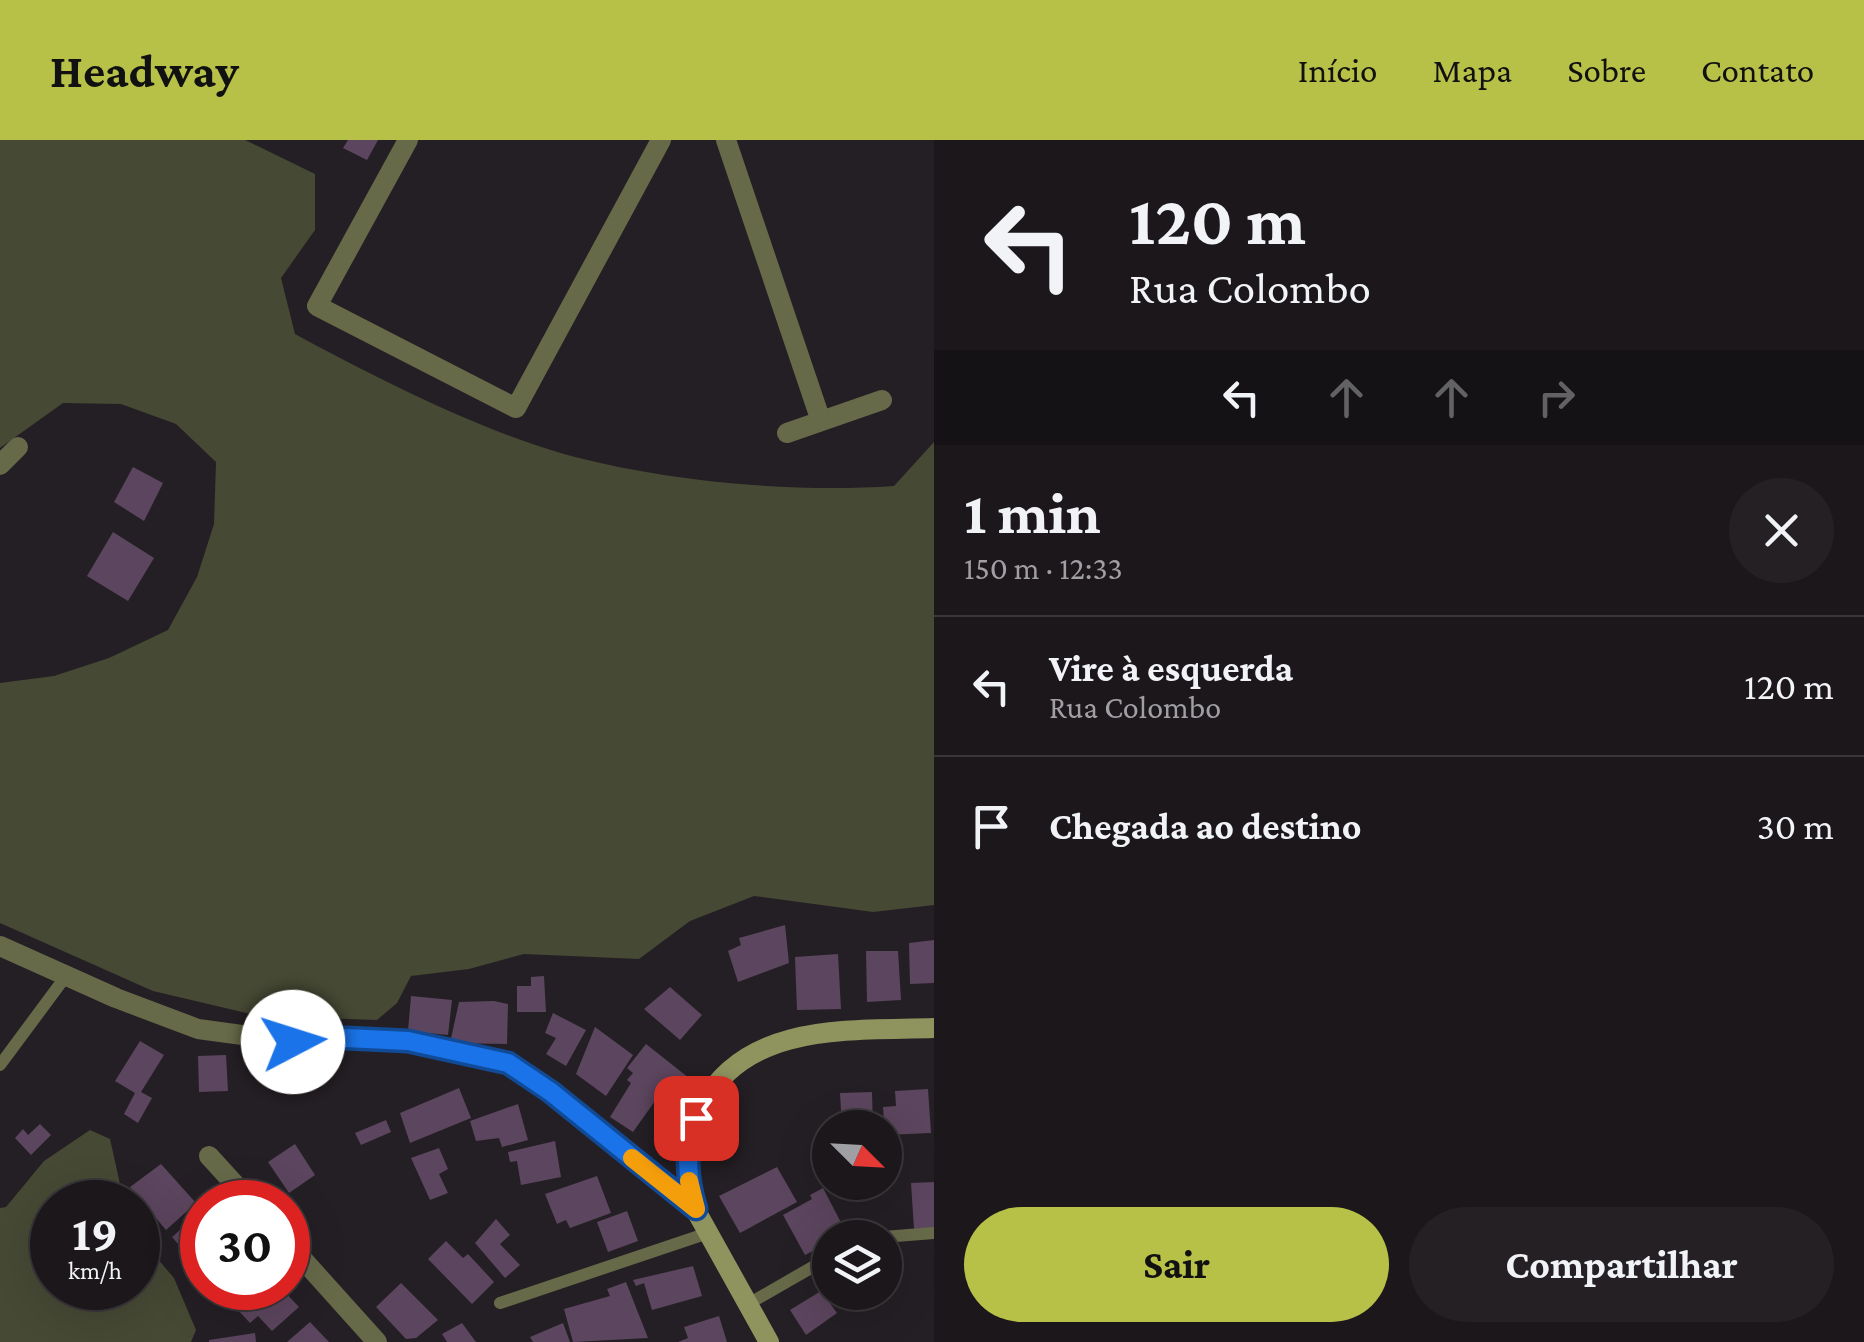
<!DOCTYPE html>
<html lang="pt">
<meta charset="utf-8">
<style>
:root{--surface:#1b171b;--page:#242024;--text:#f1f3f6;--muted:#a09fa3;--line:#39363a;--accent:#b8c147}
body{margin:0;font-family:"Crimson Pro",serif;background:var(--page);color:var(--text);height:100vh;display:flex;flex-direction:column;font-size:38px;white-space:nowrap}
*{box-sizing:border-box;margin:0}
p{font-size:32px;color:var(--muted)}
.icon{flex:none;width:55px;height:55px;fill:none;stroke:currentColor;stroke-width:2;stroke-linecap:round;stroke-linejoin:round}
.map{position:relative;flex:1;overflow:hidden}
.side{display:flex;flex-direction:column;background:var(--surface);width:930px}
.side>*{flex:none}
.banner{background:#1b171b;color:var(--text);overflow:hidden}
.needle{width:65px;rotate:114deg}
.tools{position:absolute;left:812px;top:970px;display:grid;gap:20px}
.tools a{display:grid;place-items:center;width:90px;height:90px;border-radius:50%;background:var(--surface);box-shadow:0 10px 40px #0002,0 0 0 2px var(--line);font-size:50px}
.speed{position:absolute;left:30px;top:1040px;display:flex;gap:20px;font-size:50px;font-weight:700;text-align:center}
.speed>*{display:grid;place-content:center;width:130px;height:130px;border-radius:50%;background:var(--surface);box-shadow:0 10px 40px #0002,0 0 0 2px var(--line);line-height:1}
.speed small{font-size:25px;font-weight:400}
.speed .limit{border:15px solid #d22;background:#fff;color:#111}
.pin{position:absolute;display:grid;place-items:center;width:85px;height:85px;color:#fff;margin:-42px;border-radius:20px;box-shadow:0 5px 15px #0006}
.me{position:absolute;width:110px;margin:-55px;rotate:85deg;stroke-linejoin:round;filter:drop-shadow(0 0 8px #0008)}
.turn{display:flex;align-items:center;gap:35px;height:210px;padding:0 30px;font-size:45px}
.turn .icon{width:130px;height:130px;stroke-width:2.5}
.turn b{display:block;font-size:70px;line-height:85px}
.lanes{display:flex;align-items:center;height:95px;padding:0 30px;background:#0003;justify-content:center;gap:50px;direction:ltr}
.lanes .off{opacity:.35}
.round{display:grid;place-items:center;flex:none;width:105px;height:105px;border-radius:52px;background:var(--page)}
.head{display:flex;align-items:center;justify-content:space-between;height:170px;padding:0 30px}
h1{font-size:60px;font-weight:700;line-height:75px}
.cta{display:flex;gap:20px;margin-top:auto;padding:20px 30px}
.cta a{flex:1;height:115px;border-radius:60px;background:var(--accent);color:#111;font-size:40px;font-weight:700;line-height:115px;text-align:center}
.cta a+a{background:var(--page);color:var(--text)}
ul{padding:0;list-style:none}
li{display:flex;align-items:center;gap:30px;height:140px;padding:0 30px;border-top:2px solid var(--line)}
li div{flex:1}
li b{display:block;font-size:38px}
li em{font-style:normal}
header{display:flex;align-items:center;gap:60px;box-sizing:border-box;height:140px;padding:0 50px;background:var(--accent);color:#111}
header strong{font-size:48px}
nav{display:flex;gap:55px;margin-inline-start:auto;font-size:35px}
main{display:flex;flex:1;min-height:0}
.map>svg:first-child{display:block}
.green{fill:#464934}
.building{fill:#5c455e}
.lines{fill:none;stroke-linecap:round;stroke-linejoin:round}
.lane{stroke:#676a49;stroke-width:12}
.street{stroke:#676a49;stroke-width:20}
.secondary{stroke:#8f945e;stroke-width:20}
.route-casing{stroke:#114b97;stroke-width:25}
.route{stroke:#1a73e8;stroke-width:18}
.slow{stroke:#f59e0b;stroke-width:18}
</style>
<header>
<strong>Headway</strong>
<nav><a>Início</a><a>Mapa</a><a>Sobre</a><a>Contato</a></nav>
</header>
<main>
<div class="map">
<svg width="934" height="1202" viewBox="0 0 934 1202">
<rect width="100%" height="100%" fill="#241f24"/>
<path class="green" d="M 0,0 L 245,0 L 315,34 L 315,90 L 281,138 L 295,194 C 376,238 487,294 575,317 C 673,342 794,353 894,346 L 934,302 L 934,765 L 873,772 L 754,756 L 690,781 L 639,819 L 524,814 L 469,829 L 411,836 L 397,863 L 377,880 L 259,876 L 153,851 L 0,783 L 0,543 L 54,536 L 109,518 L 168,490 L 197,437 L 214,384 L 216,322 L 176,284 L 121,264 L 63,263 L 0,308 Z
M 90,990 L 110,999 L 124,1062 L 52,1062 L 52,1148 L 138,1148 L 138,1096 L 174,1138 L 196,1190 L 191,1202 L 0,1202 L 0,1068 L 6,1067 L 44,1021 Z"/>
<path class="building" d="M 348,0 L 378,0 L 367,20 L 343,8 Z
M 133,327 L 163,343 L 144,381 L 114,362 Z
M 113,392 L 154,418 L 128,461 L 87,436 Z
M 785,785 L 789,823 L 738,842 L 728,811 L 741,805 L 739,798 Z
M 934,800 L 934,843 L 910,844 L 909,803 Z
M 866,811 L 898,811 L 901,860 L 867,862 Z
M 838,814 L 841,869 L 797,870 L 795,817 Z
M 544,836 L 546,872 L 517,872 L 517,846 L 531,846 L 531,837 Z
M 670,847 L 702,875 L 680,900 L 644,869 Z
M 411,856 L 452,860 L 448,895 L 408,891 Z
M 494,861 L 508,864 L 507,904 L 450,903 L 459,862 Z
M 553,873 L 586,890 L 566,926 L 546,914 L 556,898 L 545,893 Z
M 595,887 L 633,915 L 606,956 L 576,934 Z
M 140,901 L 164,915 L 141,952 L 152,958 L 138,983 L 124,974 L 135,953 L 115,941 Z
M 646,904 L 689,938 L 664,968 L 655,961 L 633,992 L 610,977 L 631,943 L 627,940 L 633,933 L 627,928 Z
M 226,915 L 228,951 L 199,952 L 198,916 Z
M 459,948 L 471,978 L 410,1003 L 400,973 Z
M 928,949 L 931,993 L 885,995 L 883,967 L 896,966 L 895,951 Z
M 872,952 L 873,988 L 842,988 L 840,953 Z
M 518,964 L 528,1000 L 502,1007 L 499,998 L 476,1001 L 470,981 Z
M 386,980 L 391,992 L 361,1005 L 355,993 Z
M 40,984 L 51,995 L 31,1015 L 15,998 L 23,989 L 28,995 Z
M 555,1001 L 561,1037 L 521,1045 L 517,1021 L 510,1022 L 508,1012 Z
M 295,1004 L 315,1035 L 289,1053 L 268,1022 Z
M 439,1008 L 448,1029 L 439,1034 L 448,1053 L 430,1060 L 411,1018 Z
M 161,1024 L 196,1063 L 166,1090 L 130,1047 Z
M 777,1027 L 797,1062 L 740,1093 L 719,1056 Z
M 597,1036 L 611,1073 L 570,1088 L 566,1080 L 557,1084 L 545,1054 Z
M 934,1042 L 934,1088 L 914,1089 L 911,1043 Z
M 823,1048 L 847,1094 L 830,1098 L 830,1102 L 805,1115 L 783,1075 L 812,1059 L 810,1055 Z
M 202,1071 L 202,1131 L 172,1097 Z
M 627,1071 L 638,1101 L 608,1112 L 597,1082 Z
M 496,1079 L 510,1095 L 500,1104 L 520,1125 L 505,1138 L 475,1103 Z
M 446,1101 L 463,1118 L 468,1114 L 494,1142 L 472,1164 L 428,1119 Z
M 830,1123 L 830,1152 L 843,1152 L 830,1161 L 814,1132 Z
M 693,1126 L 702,1156 L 652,1170 L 644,1143 L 636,1146 L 633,1140 Z
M 626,1142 L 648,1198 L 573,1202 L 564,1169 L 610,1156 L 607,1149 Z
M 401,1143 L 438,1180 L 416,1198 L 406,1199 L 376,1167 Z
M 233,1148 L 281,1148 L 299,1167 L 272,1191 L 258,1176 L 250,1183 L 224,1155 Z
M 821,1151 L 837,1173 L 806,1195 L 790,1170 Z
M 719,1176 L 727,1202 L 678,1202 L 688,1198 L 684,1187 Z
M 310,1182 L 329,1202 L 287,1202 Z
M 462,1183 L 476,1202 L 447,1202 L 442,1194 Z
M 563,1183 L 570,1202 L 533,1202 L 530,1197 Z
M 255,1193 L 256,1202 L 209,1202 L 209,1200 Z"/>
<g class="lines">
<path class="lane" d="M 0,925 L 66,836
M 871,1098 L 934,1093
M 500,1163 L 708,1093
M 750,1163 L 830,1117"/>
<path class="street" d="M 408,0 L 317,166 L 516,268 L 661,0
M 726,0 L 821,281
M 787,293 L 882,260
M 0,325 L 18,307
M 0,806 L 116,858 L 198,889 L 293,902 L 346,898 L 408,901 L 508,923 L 551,951 L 695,1069
M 209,1016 L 251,1062
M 288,1103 L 377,1202"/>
<path class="secondary" d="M 769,1202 L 695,1069 C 685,1032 684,998 703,964 C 748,881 853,891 934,888"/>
</g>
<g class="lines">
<defs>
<path id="route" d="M 293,902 L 346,898 L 408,901 L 508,923 L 551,952 L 696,1069 C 686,1037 685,1010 696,978"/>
</defs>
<use href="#route" class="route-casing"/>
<use href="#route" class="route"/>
<path class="slow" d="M 632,1018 L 696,1069 L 689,1041"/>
</g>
</svg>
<div class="tools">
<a><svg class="needle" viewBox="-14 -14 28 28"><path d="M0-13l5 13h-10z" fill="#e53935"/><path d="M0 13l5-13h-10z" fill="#a09fa3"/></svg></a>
<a><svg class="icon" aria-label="layers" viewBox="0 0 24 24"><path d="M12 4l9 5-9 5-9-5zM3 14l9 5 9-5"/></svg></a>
</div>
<div class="speed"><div>19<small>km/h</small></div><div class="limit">30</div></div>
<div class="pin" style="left:696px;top:978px;background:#d93025"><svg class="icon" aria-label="arrive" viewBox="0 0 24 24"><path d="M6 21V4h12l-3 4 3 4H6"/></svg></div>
<svg class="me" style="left:293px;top:902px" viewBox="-20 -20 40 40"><circle r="19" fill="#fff"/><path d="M0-13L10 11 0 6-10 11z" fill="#1a73e8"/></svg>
</div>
<section class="side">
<div class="banner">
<div class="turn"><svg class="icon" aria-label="left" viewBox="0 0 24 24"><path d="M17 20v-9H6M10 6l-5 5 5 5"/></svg><div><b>120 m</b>Rua Colombo</div></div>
<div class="lanes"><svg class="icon" aria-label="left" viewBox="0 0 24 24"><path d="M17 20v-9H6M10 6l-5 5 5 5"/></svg><svg class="icon off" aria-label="ahead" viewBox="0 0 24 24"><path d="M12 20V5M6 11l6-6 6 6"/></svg><svg class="icon off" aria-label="ahead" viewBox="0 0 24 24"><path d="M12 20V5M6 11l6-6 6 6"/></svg><svg class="icon off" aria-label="right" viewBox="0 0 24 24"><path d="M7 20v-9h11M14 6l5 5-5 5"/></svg></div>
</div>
<div class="head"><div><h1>1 min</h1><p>150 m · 12:33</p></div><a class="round"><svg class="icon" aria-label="close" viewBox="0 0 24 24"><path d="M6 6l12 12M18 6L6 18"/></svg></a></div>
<ul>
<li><svg class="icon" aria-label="left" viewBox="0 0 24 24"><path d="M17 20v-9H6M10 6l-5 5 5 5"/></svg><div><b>Vire à esquerda</b><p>Rua Colombo</p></div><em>120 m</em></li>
<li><svg class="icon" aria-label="arrive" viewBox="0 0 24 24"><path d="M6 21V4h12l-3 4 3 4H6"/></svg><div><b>Chegada ao destino</b></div><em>30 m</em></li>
</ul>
<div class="cta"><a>Sair</a><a>Compartilhar</a></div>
</section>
</main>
